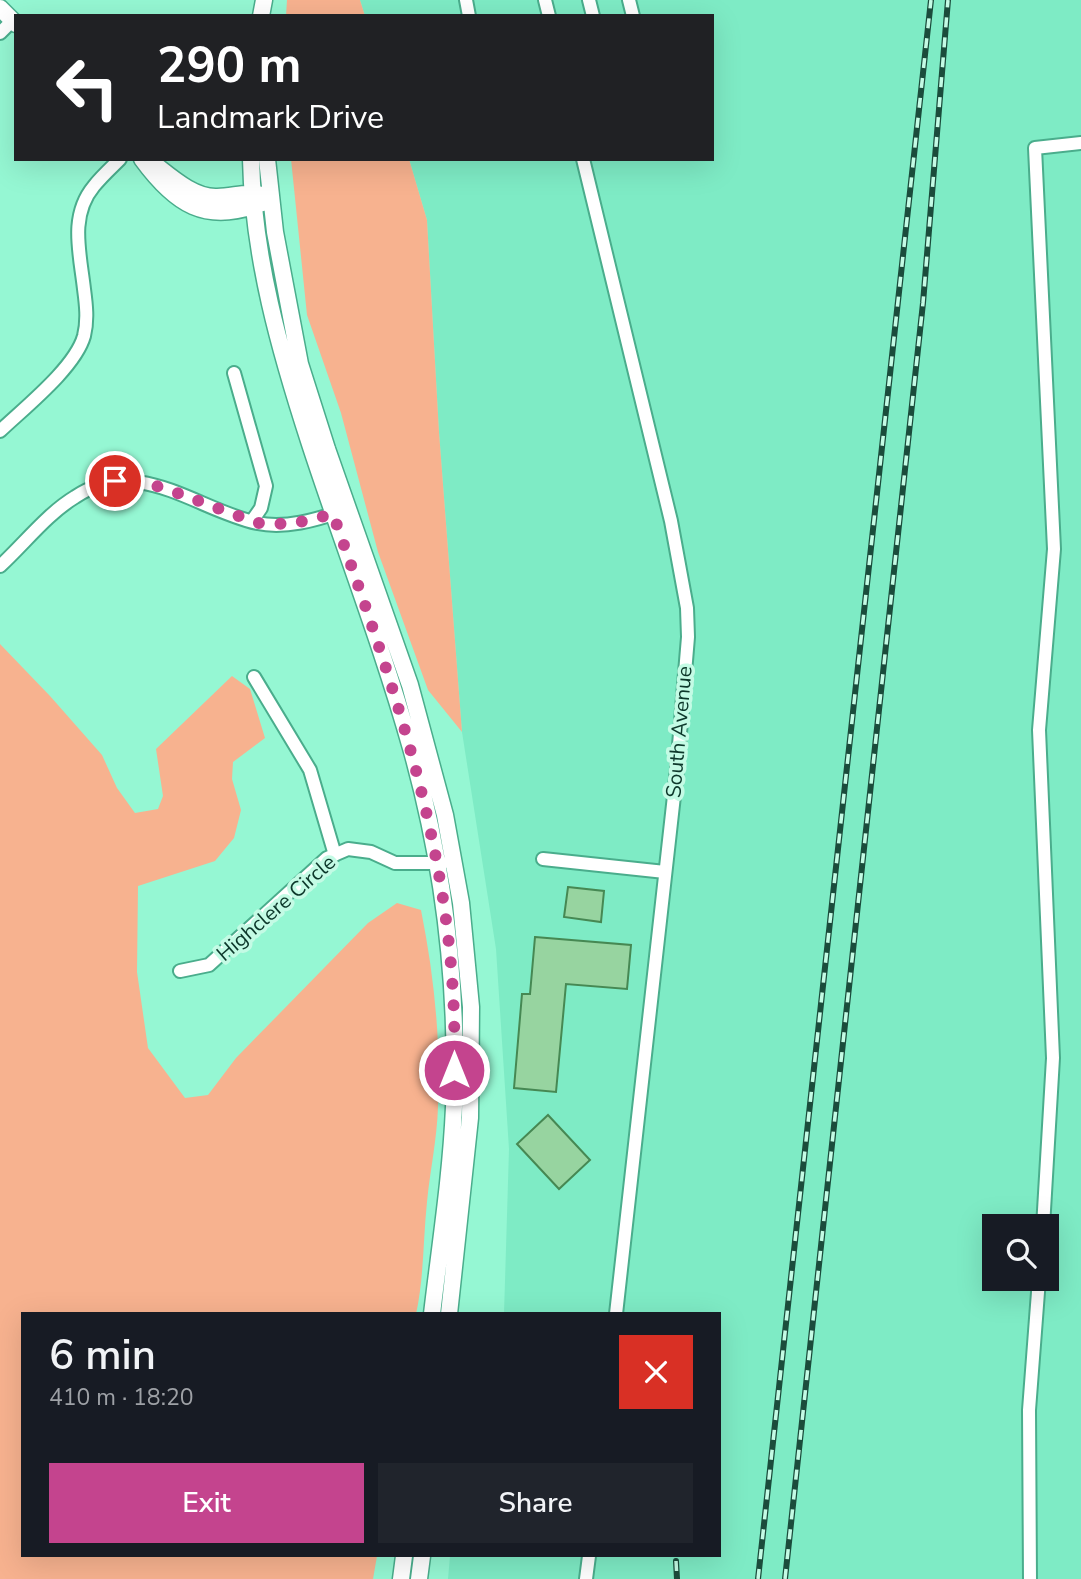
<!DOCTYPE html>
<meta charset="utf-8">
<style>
:root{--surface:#171b24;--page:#20242c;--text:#f1f3f6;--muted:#9ea1a6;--accent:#c4448e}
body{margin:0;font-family:"Nunito Sans",sans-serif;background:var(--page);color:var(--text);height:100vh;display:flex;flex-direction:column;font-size:26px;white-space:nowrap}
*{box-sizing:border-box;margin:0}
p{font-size:23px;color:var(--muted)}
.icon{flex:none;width:38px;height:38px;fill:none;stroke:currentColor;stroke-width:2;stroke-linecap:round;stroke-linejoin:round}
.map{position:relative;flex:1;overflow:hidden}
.drawer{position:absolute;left:21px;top:1312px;width:700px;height:245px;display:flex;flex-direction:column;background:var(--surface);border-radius:0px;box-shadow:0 7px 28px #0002}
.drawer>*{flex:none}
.guide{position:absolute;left:14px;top:14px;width:700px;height:147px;border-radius:0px;box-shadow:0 7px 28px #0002;background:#202124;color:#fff;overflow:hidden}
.fabs{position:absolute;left:982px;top:1214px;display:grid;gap:14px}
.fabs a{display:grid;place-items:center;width:77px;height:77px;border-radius:0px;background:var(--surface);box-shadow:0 7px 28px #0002;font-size:35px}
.pin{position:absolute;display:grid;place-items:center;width:60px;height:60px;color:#fff;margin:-30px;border:4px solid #fff;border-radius:50%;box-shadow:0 2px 7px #0007}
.me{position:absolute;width:77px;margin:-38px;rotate:0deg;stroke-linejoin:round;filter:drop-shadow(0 0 5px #0008)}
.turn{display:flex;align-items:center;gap:24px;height:147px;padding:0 28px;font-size:32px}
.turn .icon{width:91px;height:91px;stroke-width:2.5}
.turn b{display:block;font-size:49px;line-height:60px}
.round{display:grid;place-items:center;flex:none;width:74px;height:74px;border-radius:0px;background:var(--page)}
.headline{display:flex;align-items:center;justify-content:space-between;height:119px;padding:0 28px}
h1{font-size:42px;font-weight:600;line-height:52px}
.button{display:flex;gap:14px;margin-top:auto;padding:14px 28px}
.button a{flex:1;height:80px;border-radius:0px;background:var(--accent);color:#fff;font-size:28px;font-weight:600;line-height:80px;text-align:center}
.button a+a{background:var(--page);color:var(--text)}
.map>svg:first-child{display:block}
.built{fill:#7eebc5;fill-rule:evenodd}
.green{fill:#f7b28f}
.building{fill:#97d4a0;stroke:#468853;stroke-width:2}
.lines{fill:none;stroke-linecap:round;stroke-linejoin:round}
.minor-casing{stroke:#4aad8c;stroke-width:16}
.major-casing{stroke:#4aad8c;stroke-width:19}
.minor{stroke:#fff;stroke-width:12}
.major{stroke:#fff;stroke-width:16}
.rail-casing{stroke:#1b4c3c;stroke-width:6}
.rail{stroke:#c4fbe5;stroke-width:3.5;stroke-dasharray:10;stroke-linecap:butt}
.route{stroke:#c4448e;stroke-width:12;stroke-dasharray:0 21.6}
.labels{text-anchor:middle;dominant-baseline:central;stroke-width:7;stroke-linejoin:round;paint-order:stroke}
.street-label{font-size:21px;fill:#0c372a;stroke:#c4fbe5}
</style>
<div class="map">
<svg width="1081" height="1579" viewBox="0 0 1081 1579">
<rect width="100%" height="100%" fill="#95f7d3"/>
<path class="built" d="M 360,0 L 1081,0 L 1081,1579 L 448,1579 L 450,1556 L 719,1556 L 719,1314 L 504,1314 L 509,1149 L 496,949 L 462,732 L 439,432 L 427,220 L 409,159 L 712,159 L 712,16 L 365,16 ZM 994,1227 L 1046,1227 L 1046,1279 L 994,1279 Z"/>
<path class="green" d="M 287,0 L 360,0 L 365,16 L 286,16 Z
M 291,159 L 409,159 L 427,220 L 439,432 L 462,732 L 428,690 L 378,552 L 341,413 L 307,315 Z
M 0,644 L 50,696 L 102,755 L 117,788 L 135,813 L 158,809 L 163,796 L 156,749 L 232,676 L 250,689 L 265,738 L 233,762 L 232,779 L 241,810 L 234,838 L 215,861 L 138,886 L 137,972 L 148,1048 L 185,1098 L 208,1095 L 236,1058 L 368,923 L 397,903 L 421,910 C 434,975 441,1040 438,1107 C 437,1139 430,1171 427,1202 C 423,1240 424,1278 416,1314 L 23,1314 L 23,1556 L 377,1556 L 373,1579 L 0,1579 Z"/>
<path class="building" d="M 568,887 L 604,891 L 601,922 L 564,917 Z
M 535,937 L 631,945 L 627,989 L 566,984 L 556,1092 L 514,1088 L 522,994 L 530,994 Z
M 548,1115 L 590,1160 L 559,1189 L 517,1144 Z"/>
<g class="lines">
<defs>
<path id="minor" d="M 466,0 L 469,16
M 545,0 L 549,16
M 589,0 L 593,16
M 629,0 L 633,16
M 0,33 L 12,21
M 583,159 L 671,521 L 687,608 L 688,637 L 677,769 L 616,1314
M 234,373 L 266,486 L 261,508 L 252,521
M 0,431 C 24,408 75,368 84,336 C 88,320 86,304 84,289 C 80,253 69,216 94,186 C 102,176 111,168 120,159
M 0,566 C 24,544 47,514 75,497 C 139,455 195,509 257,523 C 285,529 316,520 342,511
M 254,677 L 310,770 L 335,855
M 543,859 L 665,872
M 180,971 L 209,965 L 327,858 L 348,849 L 371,852 L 395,863 L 443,863
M 1043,1227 L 1053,1058 L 1039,730 L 1054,549 L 1035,148 L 1081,143
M 586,1579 L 589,1556
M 1030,1579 L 1029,1410 L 1039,1279"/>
<path id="major" d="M 0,8 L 16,24
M 261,16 L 264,0
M 142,159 C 175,204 205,225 262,203
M 251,159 C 253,257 280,352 310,444 C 343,545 382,645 411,748 C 444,865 458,986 454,1107 C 451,1176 440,1246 432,1314
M 267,159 L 275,232 L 300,364 L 327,449 L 410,685 L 445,815 L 461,903 L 471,1007 L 470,1118 L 449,1314
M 149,160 C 168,174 192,198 217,197 C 233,197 247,191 262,195
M 401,1579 L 404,1556
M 419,1579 L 422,1556"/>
</defs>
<use href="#minor" class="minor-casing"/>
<use href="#major" class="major-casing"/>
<use href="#minor" class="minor"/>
<use href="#major" class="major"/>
<defs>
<path id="rail" d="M 676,1561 L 677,1579
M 758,1579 L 931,0
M 785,1579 L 923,303 L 948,0"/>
</defs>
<use href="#rail" class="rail-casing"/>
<use href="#rail" class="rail"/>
</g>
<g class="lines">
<path class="route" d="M 115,481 L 138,481 L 167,489 L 257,523 L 292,524 L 333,514 C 398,697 460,873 454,1070"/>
</g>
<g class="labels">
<g class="street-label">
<text transform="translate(679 732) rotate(-85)">South Avenue</text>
<text transform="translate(276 908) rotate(-41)">Highclere Circle</text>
</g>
</g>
</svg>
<div class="fabs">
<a><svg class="icon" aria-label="search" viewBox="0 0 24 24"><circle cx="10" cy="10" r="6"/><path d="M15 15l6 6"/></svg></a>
</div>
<div class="pin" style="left:115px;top:481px;background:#d93025"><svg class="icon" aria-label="arrive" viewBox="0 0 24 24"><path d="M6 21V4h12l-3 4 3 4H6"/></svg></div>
<svg class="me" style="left:454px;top:1070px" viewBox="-20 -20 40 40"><circle r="17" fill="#c4448e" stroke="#fff" stroke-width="3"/><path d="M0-11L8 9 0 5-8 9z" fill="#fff"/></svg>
<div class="guide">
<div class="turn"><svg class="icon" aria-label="left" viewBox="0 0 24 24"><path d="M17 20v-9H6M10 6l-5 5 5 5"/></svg><div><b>290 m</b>Landmark Drive</div></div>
</div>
<section class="drawer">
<div class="headline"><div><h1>6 min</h1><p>410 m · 18:20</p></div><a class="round" style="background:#d93025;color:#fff"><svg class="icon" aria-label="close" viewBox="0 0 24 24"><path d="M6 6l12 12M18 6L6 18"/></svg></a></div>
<div class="button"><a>Exit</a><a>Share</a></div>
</section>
</div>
